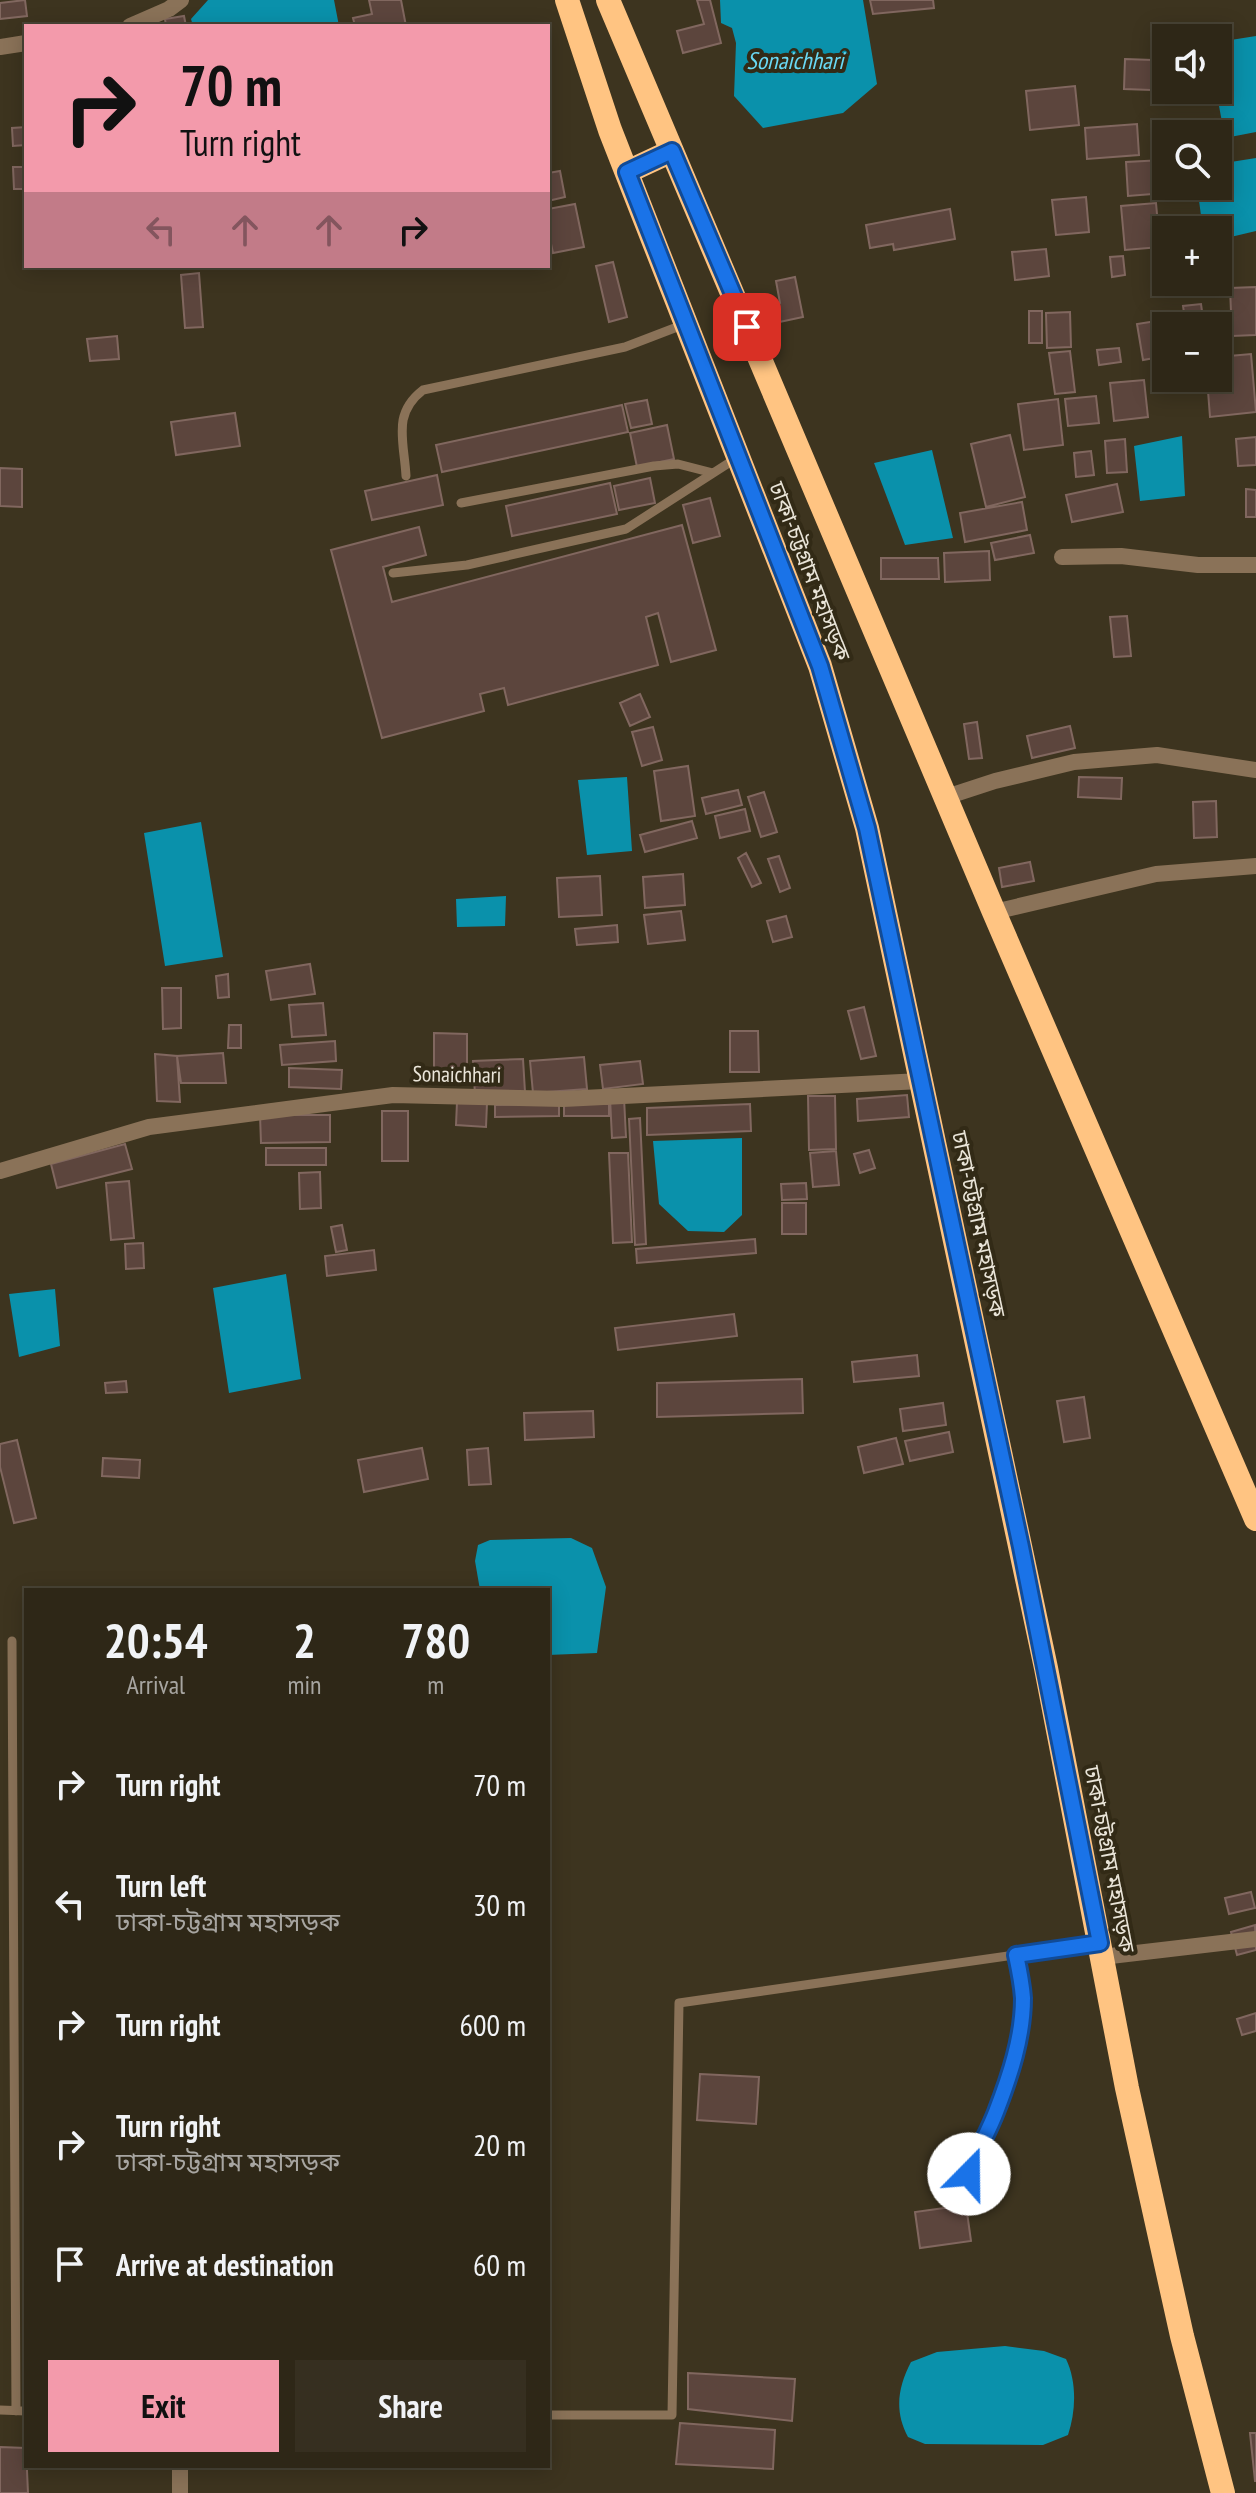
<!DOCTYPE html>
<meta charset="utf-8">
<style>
:root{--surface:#2e2717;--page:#362f20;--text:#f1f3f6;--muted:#a7a5a1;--line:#494436;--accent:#f39aab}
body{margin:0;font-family:"PT Sans Narrow","Noto Sans Bengali",sans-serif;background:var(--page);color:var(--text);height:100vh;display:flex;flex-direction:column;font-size:30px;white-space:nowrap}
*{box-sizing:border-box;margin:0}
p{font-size:26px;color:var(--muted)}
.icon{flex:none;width:44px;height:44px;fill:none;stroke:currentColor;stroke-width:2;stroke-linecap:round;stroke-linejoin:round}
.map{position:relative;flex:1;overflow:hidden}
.drawer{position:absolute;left:24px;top:1588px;width:526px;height:880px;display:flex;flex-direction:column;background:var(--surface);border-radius:0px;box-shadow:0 4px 20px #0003,0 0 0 2px var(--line)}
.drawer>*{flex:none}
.hud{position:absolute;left:24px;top:24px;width:526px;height:244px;border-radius:0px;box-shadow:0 4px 20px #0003,0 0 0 2px var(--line);background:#f39aab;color:#111;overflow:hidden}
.controls{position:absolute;left:1152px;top:24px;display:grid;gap:16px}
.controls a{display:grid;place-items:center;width:80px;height:80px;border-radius:0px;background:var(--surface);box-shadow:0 4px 20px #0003,0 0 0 2px var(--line);font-size:40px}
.pin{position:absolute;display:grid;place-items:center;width:68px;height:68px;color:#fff;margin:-34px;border-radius:16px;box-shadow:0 4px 12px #0006}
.me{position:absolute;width:88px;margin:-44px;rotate:22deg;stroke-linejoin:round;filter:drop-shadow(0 0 6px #0008)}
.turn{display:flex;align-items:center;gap:28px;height:168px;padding:0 24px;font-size:36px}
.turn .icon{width:104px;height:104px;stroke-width:2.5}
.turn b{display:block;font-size:56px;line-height:68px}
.lanes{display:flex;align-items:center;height:76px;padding:0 24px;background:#0003;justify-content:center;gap:40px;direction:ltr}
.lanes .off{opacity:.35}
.eta{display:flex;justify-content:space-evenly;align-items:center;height:136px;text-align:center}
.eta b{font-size:48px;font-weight:700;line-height:56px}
.button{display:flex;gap:16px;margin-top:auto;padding:16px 24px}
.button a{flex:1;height:92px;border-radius:0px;background:var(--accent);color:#111;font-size:32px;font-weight:700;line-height:92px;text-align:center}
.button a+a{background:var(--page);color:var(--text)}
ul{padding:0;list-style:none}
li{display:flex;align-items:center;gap:24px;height:120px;padding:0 24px}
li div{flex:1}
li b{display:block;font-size:30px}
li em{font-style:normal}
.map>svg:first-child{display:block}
.water{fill:#0a91ab}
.building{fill:#5c453d;stroke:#81675f;stroke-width:2}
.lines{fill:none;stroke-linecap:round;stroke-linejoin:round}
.lane{stroke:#8a7258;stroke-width:9}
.street{stroke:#8a7258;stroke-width:16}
.highway{stroke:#ffc482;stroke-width:24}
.route-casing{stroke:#114b97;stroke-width:20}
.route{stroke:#1a73e8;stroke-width:14}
.labels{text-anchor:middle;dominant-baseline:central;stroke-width:8;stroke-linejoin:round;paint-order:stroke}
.street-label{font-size:22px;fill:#eae5d9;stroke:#322a16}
.water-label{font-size:24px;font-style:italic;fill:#69d9f5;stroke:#322a16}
</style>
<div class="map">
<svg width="1256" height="2493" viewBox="0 0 1256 2493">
<rect width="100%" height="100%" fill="#3d341f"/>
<path class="water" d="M 208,0 L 334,0 L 339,26 L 193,26 L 191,19 Z
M 720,0 L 863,0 L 877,84 L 843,113 L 763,128 L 734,96 L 736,43 L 732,28 L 721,23 Z
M 1256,36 L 1256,132 L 1225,138 L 1216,90 L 1218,90 L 1218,42 Z
M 1256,158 L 1256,231 L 1218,240 L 1218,230 L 1203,230 L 1197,186 L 1218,186 L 1218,164 Z
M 1182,436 L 1185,496 L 1140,501 L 1134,446 Z
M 932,450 L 953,538 L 905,545 L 874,463 Z
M 627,777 L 632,851 L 587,855 L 578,780 Z
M 201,822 L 223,957 L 165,966 L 144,833 Z
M 506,896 L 505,926 L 457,927 L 456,899 Z
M 742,1138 L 742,1215 L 724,1232 L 688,1231 L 659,1204 L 653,1141 Z
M 286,1274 L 301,1379 L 229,1393 L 213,1288 Z
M 55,1289 L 60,1346 L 19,1357 L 9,1294 Z
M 571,1538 L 592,1548 L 606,1587 L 597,1653 L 548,1655 L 548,1590 L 480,1590 L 475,1561 L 478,1545 L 490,1540 Z
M 1005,2346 L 1044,2351 L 1066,2359 C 1077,2382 1076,2411 1068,2435 L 1043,2445 L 925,2444 L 908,2437 C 894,2411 898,2387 911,2362 L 937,2352 Z"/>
<path class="building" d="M 25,0 L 27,16 L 0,19 L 0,3 Z
M 369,0 L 401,0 L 406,26 L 355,26 L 353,18 L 372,14 Z
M 697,0 L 710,0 L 721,43 L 683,53 L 677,31 L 704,24 Z
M 870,0 L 933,0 L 934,8 L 873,14 Z
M 184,16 L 186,26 L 166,26 L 165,19 Z
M 1125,59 L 1152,60 L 1151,90 L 1124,89 Z
M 1075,86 L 1079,125 L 1030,130 L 1026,91 Z
M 1137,124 L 1139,155 L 1087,159 L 1085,128 Z
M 26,127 L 26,145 L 13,146 L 12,128 Z
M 1163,160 L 1165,193 L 1128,196 L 1126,162 Z
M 13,167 L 26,167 L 26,189 L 14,189 Z
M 560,171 L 565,197 L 548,201 L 548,173 Z
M 1086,197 L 1089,232 L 1056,235 L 1052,200 Z
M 1156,203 L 1160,247 L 1125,250 L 1121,206 Z
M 575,204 L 584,247 L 553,253 L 548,230 L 548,209 Z
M 950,209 L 955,239 L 894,250 L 893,244 L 870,248 L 866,225 Z
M 1046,249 L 1049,276 L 1015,280 L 1012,252 Z
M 1123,256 L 1125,275 L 1112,277 L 1110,257 Z
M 613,262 L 627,317 L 609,322 L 596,266 Z
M 199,273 L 203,327 L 185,328 L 181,275 Z
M 795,277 L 803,317 L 770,324 L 767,305 L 780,303 L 776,281 Z
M 1256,287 L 1256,335 L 1232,336 L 1230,288 Z
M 1201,304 L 1204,326 L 1186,326 L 1183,306 Z
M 1029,311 L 1042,311 L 1042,343 L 1029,343 Z
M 1070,312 L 1071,347 L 1047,348 L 1046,313 Z
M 1163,320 L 1166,356 L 1143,360 L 1137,324 Z
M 117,336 L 119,359 L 90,361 L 87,339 Z
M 1119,348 L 1121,362 L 1099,365 L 1097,350 Z
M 1070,351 L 1075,392 L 1055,394 L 1049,353 Z
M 1251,354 L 1256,412 L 1210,417 L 1207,378 L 1218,378 L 1218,357 Z
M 1144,380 L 1148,417 L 1114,421 L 1110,383 Z
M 1096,396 L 1099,423 L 1068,426 L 1065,399 Z
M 1058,399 L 1063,445 L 1024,450 L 1018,404 Z
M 647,400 L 652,424 L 631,428 L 625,404 Z
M 622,405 L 628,432 L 442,472 L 436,445 Z
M 235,413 L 240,446 L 176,455 L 171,422 Z
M 667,425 L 674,459 L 637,467 L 630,433 Z
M 1010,435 L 1025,497 L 986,507 L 971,444 Z
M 1256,437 L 1256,465 L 1238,466 L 1236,439 Z
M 1125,439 L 1127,472 L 1107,473 L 1105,441 Z
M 1091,451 L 1094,475 L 1076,477 L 1074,453 Z
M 0,468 L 22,469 L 22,507 L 0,506 Z
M 437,475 L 443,505 L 372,520 L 365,491 Z
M 650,478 L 655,503 L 619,510 L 614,486 Z
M 610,483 L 617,514 L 512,536 L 506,506 Z
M 1117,484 L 1123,512 L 1072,522 L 1066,495 Z
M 1246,489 L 1256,490 L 1256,517 L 1246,517 Z
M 710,498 L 720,536 L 693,543 L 683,505 Z
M 1022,502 L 1027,530 L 965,542 L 960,513 Z
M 682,525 L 716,650 L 671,662 L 658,613 L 646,617 L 658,665 L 508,705 L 504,688 L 480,694 L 484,711 L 382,738 L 331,550 L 419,527 L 426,555 L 383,567 L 392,602 Z
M 1030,535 L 1034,553 L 995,560 L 991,543 Z
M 989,551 L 990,580 L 945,582 L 944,553 Z
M 881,558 L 938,558 L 939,579 L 881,579 Z
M 1127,616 L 1131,656 L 1114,657 L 1110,617 Z
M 640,694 L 650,717 L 630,726 L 620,703 Z
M 977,722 L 982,758 L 969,759 L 964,724 Z
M 1070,726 L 1075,748 L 1032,758 L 1027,736 Z
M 653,727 L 662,760 L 642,766 L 632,732 Z
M 688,766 L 695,816 L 661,821 L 654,771 Z
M 1079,777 L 1122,778 L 1121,799 L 1078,797 Z
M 738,790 L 742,805 L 706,814 L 702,798 Z
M 764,792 L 777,832 L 761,837 L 748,797 Z
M 1216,801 L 1217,837 L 1194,838 L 1193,802 Z
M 745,809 L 750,831 L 720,838 L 715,816 Z
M 692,821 L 697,838 L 645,852 L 640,835 Z
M 746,853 L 761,883 L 752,887 L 738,858 Z
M 779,856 L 790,888 L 780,892 L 768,859 Z
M 1030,862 L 1034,881 L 1002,887 L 999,868 Z
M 683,874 L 685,905 L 645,908 L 643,877 Z
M 600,876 L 602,915 L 559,917 L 557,878 Z
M 681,911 L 685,940 L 648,944 L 644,915 Z
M 786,916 L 792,937 L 773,942 L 767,921 Z
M 617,925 L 618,942 L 577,945 L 575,929 Z
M 310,964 L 315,994 L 271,1000 L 266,971 Z
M 228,974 L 229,997 L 218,998 L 216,976 Z
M 162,988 L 181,988 L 181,1028 L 163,1029 Z
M 323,1003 L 326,1035 L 292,1037 L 289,1005 Z
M 864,1007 L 876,1056 L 861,1059 L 848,1011 Z
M 229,1025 L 241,1025 L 241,1048 L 228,1048 Z
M 730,1031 L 758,1031 L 759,1072 L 730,1072 Z
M 434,1033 L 467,1034 L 467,1072 L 434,1071 Z
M 335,1041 L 336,1061 L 282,1065 L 280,1045 Z
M 223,1053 L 226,1083 L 181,1083 L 177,1056 Z
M 155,1054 L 177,1056 L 180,1102 L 157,1101 Z
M 584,1057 L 587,1089 L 533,1093 L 530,1061 Z
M 523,1059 L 525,1092 L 475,1095 L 473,1061 Z
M 640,1061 L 643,1084 L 603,1089 L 600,1065 Z
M 289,1068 L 342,1070 L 341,1089 L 289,1087 Z
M 907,1095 L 909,1117 L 858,1121 L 857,1099 Z
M 808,1096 L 835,1096 L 836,1149 L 809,1150 Z
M 610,1098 L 624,1098 L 626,1137 L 612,1138 Z
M 457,1102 L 487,1103 L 486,1127 L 456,1125 Z
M 559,1104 L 559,1116 L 495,1117 L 495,1105 Z
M 564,1104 L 609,1104 L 609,1116 L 564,1116 Z
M 750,1104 L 751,1131 L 647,1135 L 647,1108 Z
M 382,1111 L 408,1111 L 408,1161 L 382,1161 Z
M 260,1115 L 330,1115 L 330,1142 L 261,1143 Z
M 640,1118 L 646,1244 L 635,1245 L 629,1119 Z
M 125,1144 L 132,1169 L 57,1188 L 51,1164 Z
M 266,1148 L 326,1148 L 326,1165 L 266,1165 Z
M 869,1150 L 875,1168 L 860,1173 L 854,1154 Z
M 836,1151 L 839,1185 L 813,1187 L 810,1153 Z
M 609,1153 L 628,1153 L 632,1242 L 613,1243 Z
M 320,1172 L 321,1208 L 300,1209 L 299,1173 Z
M 129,1181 L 134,1238 L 111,1240 L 106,1183 Z
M 806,1183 L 807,1199 L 782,1200 L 781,1184 Z
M 782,1203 L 806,1203 L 806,1234 L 782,1234 Z
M 342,1225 L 347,1250 L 336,1252 L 331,1227 Z
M 755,1239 L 756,1253 L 637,1263 L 636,1249 Z
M 143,1243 L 144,1268 L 126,1269 L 125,1244 Z
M 374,1250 L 376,1270 L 327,1276 L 325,1256 Z
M 734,1314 L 737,1336 L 618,1350 L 615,1328 Z
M 917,1355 L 919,1376 L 854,1382 L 852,1362 Z
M 802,1379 L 803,1413 L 657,1417 L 657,1383 Z
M 126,1381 L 127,1392 L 106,1393 L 105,1383 Z
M 1084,1397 L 1090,1438 L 1064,1442 L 1057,1401 Z
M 943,1403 L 946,1425 L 903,1431 L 900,1409 Z
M 593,1411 L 594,1437 L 525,1440 L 524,1413 Z
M 949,1432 L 953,1452 L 910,1461 L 905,1441 Z
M 896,1438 L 903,1464 L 864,1473 L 858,1447 Z
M 17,1440 L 36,1518 L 14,1523 L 0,1467 L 0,1444 Z
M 422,1448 L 428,1479 L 364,1492 L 358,1460 Z
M 488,1448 L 491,1484 L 469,1485 L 467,1450 Z
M 103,1458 L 140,1460 L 139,1478 L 102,1476 Z
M 1251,1892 L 1255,1908 L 1229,1914 L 1225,1898 Z
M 1255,1925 L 1256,1950 L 1237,1955 L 1231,1932 Z
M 1256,2013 L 1256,2031 L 1242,2035 L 1237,2019 Z
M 700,2074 L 759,2077 L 756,2124 L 697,2120 Z
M 966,2205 L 971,2241 L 920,2248 L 915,2212 Z
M 688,2373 L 795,2379 L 792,2421 L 688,2409 Z
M 680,2423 L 775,2430 L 773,2469 L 676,2464 Z
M 1250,2433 L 1256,2433 L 1256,2481 L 1255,2481 Z
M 0,2447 L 26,2448 L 28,2493 L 0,2493 Z"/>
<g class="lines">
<path class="lane" d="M 406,476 C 404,440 392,414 423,390 L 625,347 L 685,324
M 461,503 L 654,466 L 678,464 L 713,473
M 393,573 L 467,565 L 626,529 L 735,459
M 12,1641 L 16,2411
M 0,2410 L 26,2411
M 548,2415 L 672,2415 L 679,2003 L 1099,1943"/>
<path class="street" d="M 130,26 L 169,9 L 181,0
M 0,47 L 26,43
M 1062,557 L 1121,556 L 1198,565 L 1256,565
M 946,797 L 995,781 L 1074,762 L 1157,755 L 1256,770
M 994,912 L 1156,874 L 1256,866
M 0,1171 L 149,1127 L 393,1095 L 563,1099 L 921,1081
M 1102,1957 L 1256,1939
M 962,2195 L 975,2153 L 995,2115 L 1013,2063 L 1021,2024 L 1023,1996 L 1016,1955
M 180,2493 L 180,2466"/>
<path class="highway" d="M 567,0 L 610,130 L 820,666 L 867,828 L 1046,1668 L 1127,2088 L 1182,2336 L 1223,2493
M 608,0 L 994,912 L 1256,1519
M 627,172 L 672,151"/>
</g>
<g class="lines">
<defs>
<path id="route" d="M 747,327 L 672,151 L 627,172 L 820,666 L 867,828 L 1021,1547 L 1100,1943 L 1016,1955 C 1019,1969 1022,1984 1023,1998 C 1023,2037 1010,2076 996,2112 C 988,2133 976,2152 969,2174"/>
</defs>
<use href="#route" class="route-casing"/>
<use href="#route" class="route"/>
</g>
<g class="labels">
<g class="street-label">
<text transform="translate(810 571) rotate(69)">ঢাকা-চট্টগ্রাম মহাসড়ক</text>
<text transform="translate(457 1074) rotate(1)">Sonaichhari</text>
<text transform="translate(979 1224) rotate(78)">ঢাকা-চট্টগ্রাম মহাসড়ক</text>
<text transform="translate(1110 1859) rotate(79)">ঢাকা-চট্টগ্রাম মহাসড়ক</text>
</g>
<g class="water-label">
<text x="795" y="60">Sonaichhari</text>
</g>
</g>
</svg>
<div class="controls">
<a><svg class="icon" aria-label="sound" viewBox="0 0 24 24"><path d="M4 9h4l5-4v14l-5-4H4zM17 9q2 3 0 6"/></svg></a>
<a><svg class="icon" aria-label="search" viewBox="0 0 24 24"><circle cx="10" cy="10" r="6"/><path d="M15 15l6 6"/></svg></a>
<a>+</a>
<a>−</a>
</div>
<div class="pin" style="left:747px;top:327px;background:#d93025"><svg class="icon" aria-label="arrive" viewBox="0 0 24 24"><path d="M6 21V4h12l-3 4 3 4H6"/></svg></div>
<svg class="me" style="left:969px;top:2174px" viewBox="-20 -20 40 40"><circle r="19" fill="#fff"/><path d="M0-13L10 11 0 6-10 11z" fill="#1a73e8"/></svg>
<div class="hud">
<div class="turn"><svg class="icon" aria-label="right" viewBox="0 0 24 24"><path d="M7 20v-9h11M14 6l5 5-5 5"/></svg><div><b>70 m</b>Turn right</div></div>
<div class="lanes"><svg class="icon off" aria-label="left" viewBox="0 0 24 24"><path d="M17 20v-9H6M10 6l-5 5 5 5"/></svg><svg class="icon off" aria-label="ahead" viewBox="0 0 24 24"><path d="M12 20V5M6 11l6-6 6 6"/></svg><svg class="icon off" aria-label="ahead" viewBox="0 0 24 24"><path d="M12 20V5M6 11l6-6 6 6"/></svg><svg class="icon" aria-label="right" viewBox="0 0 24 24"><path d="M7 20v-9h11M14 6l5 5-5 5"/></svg></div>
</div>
<section class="drawer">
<div class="eta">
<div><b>20:54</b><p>Arrival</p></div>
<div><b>2</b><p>min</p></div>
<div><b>780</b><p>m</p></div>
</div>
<ul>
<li><svg class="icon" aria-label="right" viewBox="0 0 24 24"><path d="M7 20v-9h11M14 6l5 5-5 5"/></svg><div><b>Turn right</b></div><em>70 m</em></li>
<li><svg class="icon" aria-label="left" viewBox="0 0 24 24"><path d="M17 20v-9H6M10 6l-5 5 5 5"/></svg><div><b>Turn left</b><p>ঢাকা-চট্টগ্রাম মহাসড়ক</p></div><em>30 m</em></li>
<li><svg class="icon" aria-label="right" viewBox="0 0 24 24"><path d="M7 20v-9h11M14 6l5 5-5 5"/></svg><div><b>Turn right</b></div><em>600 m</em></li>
<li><svg class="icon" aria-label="right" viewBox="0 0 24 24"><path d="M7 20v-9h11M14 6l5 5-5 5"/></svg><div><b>Turn right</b><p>ঢাকা-চট্টগ্রাম মহাসড়ক</p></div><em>20 m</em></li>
<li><svg class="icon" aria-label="arrive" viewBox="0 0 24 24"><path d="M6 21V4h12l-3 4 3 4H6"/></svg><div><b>Arrive at destination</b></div><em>60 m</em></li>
</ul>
<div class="button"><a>Exit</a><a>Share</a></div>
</section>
</div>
